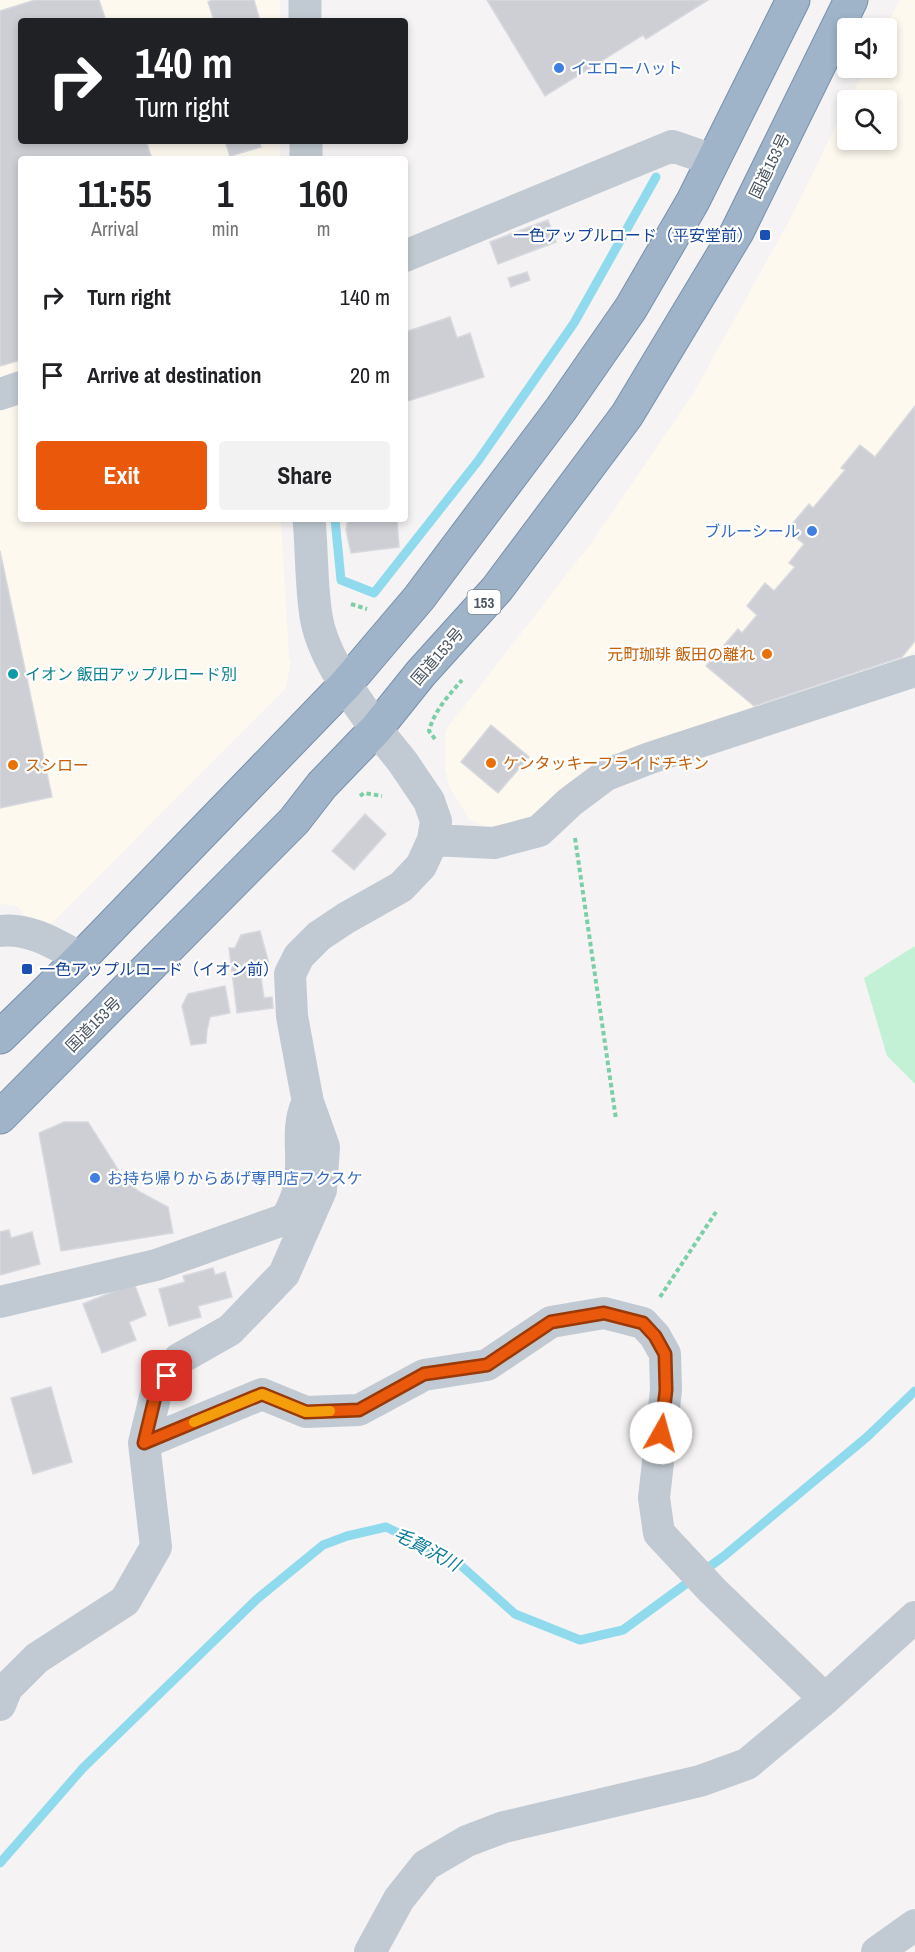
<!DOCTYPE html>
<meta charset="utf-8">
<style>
:root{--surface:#fff;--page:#f2f2f2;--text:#202124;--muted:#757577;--accent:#ea580c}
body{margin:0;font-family:"Archivo Narrow","Noto Sans JP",sans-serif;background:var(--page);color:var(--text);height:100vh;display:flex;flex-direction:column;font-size:22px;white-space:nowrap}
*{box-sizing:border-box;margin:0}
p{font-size:20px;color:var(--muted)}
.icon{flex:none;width:33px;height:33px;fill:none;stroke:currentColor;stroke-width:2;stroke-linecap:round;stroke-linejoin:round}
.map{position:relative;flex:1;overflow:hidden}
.drawer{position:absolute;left:18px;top:156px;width:390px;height:366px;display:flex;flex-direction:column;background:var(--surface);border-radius:6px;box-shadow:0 3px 9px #0003}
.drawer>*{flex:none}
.top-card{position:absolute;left:18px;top:18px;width:390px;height:126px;border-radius:6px;box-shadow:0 3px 9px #0003;background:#202124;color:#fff;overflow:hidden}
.controls{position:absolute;left:837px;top:18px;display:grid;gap:12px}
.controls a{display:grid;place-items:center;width:60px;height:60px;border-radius:6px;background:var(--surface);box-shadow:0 3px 9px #0003;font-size:30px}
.pin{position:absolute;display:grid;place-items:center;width:51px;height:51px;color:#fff;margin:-26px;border-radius:12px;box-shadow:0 3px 9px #0006}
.me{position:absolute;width:66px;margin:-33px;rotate:7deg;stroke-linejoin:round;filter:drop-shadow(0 0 4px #0008)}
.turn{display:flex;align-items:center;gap:21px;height:126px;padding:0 18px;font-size:27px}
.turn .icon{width:78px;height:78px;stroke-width:2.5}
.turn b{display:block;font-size:42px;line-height:51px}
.eta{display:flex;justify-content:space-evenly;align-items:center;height:102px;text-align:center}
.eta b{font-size:36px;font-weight:800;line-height:42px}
.cta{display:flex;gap:12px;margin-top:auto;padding:12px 18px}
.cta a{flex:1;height:69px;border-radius:6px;background:var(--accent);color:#fff;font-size:24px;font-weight:800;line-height:69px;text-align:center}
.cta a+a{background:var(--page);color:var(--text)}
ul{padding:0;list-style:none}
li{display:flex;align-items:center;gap:18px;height:78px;padding:0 18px}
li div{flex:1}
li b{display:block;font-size:22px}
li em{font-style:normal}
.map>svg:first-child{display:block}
.commercial{fill:#fdf9ef}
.green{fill:#c3f1d5}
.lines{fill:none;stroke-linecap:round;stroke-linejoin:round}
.stream{stroke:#90daee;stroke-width:9}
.building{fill:#cdcfd5;stroke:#d7d9de;stroke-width:1.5}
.trunk-casing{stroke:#7690ad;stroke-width:35}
.path{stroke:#7ad0a6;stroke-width:4;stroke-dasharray:4.5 3;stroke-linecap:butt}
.minor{stroke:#c1cad2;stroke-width:32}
.tertiary{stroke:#c1cad2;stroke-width:33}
.trunk{stroke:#9fb4c9;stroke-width:33}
.route-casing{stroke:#983908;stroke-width:15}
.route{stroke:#ea580c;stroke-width:10}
.slow{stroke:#f59e0b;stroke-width:10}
.shop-dot{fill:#3f7fe0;stroke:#fff;stroke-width:2}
.transit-dot{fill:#1a4fb4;stroke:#fff;stroke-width:2}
.food-dot{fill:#e8710a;stroke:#fff;stroke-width:2}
.culture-dot{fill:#0f9aa8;stroke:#fff;stroke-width:2}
.labels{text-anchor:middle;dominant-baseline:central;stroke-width:4.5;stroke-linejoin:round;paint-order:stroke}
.shield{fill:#fff;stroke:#808990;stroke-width:1.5}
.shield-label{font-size:15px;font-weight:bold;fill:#4a5661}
.shop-label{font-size:16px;fill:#366cbe;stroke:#fff;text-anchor:start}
.street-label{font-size:16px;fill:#4a5661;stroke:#fff}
.transit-label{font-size:16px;fill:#164399;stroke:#fff;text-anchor:end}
.food-label{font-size:16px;fill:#c56008;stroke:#fff;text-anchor:start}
.culture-label{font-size:16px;fill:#0d838f;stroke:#fff;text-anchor:start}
.water-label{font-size:18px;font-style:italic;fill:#0c7c9b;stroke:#fff}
</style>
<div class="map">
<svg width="915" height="1952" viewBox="0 0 915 1952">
<rect width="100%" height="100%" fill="#f5f3f3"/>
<path class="commercial" d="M 0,0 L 280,0 L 280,21 L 21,21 L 21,141 L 280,141 L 280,159 L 21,159 L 21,376 L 0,383 Z
M 900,0 L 915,0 L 915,649 L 905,661 L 601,759 L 537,816 L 520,824 L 487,828 L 469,819 L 450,788 L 445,770 L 445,731 L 592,542 L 693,394 L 790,219 L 847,104 L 848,140 L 886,140 L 886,100 L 849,100 L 866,68 L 886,68 L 885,28 Z
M 21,405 L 21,519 L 281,519 L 289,658 L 291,661 L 286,688 L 48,927 L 27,919 L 17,906 L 0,904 L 0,411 Z"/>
<path class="green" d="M 915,946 L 915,1084 L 887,1056 L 864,978 Z"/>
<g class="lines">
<path class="stream" d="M 335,519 L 341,580 L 374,593 L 478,461 L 574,323 L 656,177
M 0,1863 L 83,1768 L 257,1599 L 323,1545 L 347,1536 L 386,1527 L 457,1562 L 515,1614 L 580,1640 L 623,1630 L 724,1556 L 867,1437 L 915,1391"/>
</g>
<path class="building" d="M 35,0 L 99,0 L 106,21 L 21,21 L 21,141 L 146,141 L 152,159 L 21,159 L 21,360 L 0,366 L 0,11 Z
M 212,0 L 254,0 L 260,21 L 214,21 L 208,2 Z
M 487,0 L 708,0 L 646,39 L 643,35 L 545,96 Z
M 225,141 L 259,141 L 261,147 L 230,156 Z
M 548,220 L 556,242 L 498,264 L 490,242 Z
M 527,272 L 530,280 L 511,287 L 508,278 Z
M 450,317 L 457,338 L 470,333 L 484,377 L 405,402 L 405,332 Z
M 915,406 L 915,641 L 902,657 L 754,706 L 706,666 L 738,629 L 742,633 L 757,615 L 747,606 L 765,583 L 774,591 L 795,567 L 789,563 L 804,544 L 787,530 L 809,504 L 813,508 L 845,470 L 841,468 L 860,445 L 875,457 Z
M 348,519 L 397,519 L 399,547 L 351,553 L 346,530 Z
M 0,551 L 52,797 L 0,808 Z
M 491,725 L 529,757 L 498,793 L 461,762 Z
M 365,814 L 386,834 L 354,870 L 332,851 Z
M 260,931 L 269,964 L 259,965 L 264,998 L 272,997 L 273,1008 L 237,1013 L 229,948 L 235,948 L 241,935 Z
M 225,986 L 230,1013 L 210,1017 L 207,1030 L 206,1043 L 191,1045 L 182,1006 L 188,994 Z
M 64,1122 L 88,1122 L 122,1176 L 138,1191 L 168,1207 L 173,1233 L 61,1251 L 39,1133 Z
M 9,1230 L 11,1238 L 32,1232 L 40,1264 L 0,1275 L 0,1232 Z
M 213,1268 L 215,1275 L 225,1272 L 232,1297 L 198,1306 L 201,1317 L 169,1326 L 159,1289 L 185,1282 L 183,1276 Z
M 134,1283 L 146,1315 L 129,1322 L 136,1340 L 102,1353 L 83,1304 Z
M 51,1387 L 72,1462 L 33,1474 L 11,1398 Z"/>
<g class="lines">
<defs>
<path id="trunk" d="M 0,1037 L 81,958 L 345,685 L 419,598 L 561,409 L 631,308 L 693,201 L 793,0
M 0,1117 L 294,821 L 322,785 L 376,729 L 421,673 L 497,589 L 627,415 L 737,232 L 851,0"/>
</defs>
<use href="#trunk" class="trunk-casing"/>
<path class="path" d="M 351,604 L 367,609
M 435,739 L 429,731 C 434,711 449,695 462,680
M 360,796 L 364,793 L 382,796
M 575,838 L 616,1119
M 660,1297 L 716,1212"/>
<path class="minor" d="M 405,256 L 672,146 L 713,160
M 0,394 L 21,387
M 433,840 L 494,843 L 539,831 L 570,802 L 606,775 L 650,758 L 915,671
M 0,931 C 29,927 57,945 81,958
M 0,1302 L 156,1265 L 286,1219 C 293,1207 299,1194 300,1180 C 304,1155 296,1130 306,1106
M 144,1443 L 262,1394 L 306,1412 L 359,1410 L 424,1375 L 487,1365 L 551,1322 L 604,1313 L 643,1323 L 655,1336 L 665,1354 L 666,1390 L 654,1498 L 659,1533 L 712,1590 L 825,1699
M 0,1705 L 7,1688 L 37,1658 L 125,1601 L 156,1547 L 144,1443 L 156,1393 L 179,1359 L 230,1330 L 284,1274 L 321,1190 L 324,1147 L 308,1102 L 303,1076 L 292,1016 L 290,974 L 299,956 L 319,936 L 346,918 L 401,887 L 421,866 L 433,840 L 436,821 L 429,801 L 402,761 L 376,729
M 370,1952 L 399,1899 L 426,1865 L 467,1841 L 504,1827 L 700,1781 L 747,1764 L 825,1699 L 915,1617
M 877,1952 L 915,1925"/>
<path class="tertiary" d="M 305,0 L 305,21
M 306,141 L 306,159
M 309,519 C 312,551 311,584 316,616 C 322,656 354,697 376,729"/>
<use href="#trunk" class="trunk"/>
</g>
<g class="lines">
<defs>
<path id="route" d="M 167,1376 L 156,1393 L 144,1443 L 262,1394 L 306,1412 L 359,1410 L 424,1374 L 487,1365 L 551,1322 L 604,1313 L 643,1323 L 655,1336 L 665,1354 L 666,1390 L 661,1433"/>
</defs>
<use href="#route" class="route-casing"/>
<use href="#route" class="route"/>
<path class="slow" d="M 194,1422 L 262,1394 L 306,1412 L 330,1411"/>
</g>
<g class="shop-dot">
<circle cx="559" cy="68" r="6"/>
<circle cx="812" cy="531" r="6"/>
<circle cx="95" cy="1178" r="6"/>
</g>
<g class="transit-dot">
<rect x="759" y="229" width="12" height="12" rx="3"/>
<rect x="21" y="963" width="12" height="12" rx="3"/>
</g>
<g class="food-dot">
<circle cx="767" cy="654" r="6"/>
<circle cx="491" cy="763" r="6"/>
<circle cx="13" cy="765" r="6"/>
</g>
<circle class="culture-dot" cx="13" cy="674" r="6"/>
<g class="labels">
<rect class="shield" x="467.5" y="590" width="33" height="24" rx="4.5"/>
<g class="shield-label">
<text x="484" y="602">153</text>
</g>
<g class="shop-label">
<text x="571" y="68">イエローハット</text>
<text x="800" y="531" text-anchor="end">ブルーシール</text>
<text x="107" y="1178">お持ち帰りからあげ専門店フクスケ</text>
</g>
<g class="street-label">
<text transform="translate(769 166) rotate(-64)">国道153号</text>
<text transform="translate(437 656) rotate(-49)">国道153号</text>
<text transform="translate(93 1024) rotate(-45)">国道153号</text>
</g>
<g class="transit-label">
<text x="753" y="235">一色アップルロード（平安堂前）</text>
<text x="39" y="969" text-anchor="start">一色アップルロード（イオン前）</text>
</g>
<g class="food-label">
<text x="755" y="654" text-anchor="end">元町珈琲 飯田の離れ</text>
<text x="503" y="763">ケンタッキーフライドチキン</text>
<text x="25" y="765">スシロー</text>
</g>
<g class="culture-label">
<text x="25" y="674">イオン 飯田アップルロード別</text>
</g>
<g class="water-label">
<text transform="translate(427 1549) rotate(28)">毛賀沢川</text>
</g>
</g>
</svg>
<div class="controls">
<a><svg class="icon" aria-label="sound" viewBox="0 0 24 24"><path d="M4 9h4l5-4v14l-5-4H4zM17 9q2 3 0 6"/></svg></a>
<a><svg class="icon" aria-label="search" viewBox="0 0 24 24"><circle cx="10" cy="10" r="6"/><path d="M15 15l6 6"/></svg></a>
</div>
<div class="pin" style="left:167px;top:1376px;background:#d93025"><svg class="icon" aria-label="arrive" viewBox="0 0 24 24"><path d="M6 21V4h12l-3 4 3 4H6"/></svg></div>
<svg class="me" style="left:661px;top:1433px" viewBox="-20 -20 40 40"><circle r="19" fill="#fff"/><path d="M0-13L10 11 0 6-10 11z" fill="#ea580c"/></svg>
<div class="top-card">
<div class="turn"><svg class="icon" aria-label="right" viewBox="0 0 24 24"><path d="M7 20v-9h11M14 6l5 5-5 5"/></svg><div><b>140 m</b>Turn right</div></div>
</div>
<section class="drawer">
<div class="eta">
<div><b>11:55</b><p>Arrival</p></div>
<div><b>1</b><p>min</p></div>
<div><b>160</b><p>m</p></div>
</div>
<ul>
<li><svg class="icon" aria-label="right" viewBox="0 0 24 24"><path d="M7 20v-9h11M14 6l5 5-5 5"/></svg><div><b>Turn right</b></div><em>140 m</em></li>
<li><svg class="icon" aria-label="arrive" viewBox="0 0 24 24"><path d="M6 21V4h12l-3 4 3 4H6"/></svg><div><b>Arrive at destination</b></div><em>20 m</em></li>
</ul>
<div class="cta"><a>Exit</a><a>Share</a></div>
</section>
</div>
